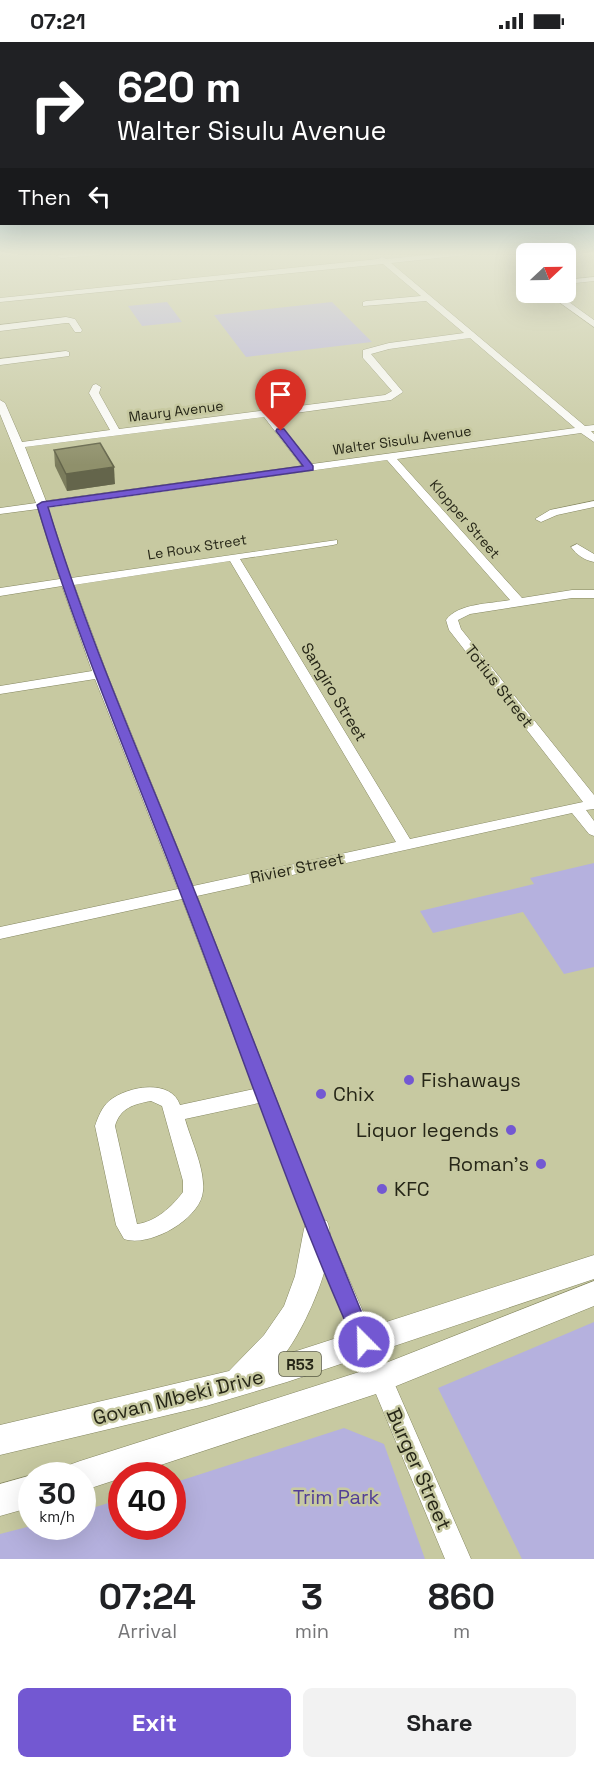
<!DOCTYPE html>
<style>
:root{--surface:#fff;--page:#f2f2f2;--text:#202124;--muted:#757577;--accent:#7358d2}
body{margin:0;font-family:"Space Grotesk",sans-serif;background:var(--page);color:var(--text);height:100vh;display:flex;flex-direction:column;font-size:22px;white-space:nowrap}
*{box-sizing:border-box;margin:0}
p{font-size:20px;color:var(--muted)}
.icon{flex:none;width:33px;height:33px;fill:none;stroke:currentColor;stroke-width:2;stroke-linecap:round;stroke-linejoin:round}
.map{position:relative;height:1517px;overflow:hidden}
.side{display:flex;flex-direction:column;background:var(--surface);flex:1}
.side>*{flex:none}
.guide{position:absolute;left:0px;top:0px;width:594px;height:183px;box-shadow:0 6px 24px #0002;background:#202124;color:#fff;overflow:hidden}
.needle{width:39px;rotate:68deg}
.fabs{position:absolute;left:516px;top:201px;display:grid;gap:12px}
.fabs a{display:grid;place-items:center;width:60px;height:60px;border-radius:9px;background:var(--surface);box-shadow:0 6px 24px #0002;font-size:30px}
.speed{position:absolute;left:18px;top:1420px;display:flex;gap:12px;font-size:30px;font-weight:700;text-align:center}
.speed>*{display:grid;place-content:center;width:78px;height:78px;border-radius:50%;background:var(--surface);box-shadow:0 6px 24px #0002;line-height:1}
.speed small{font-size:15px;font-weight:400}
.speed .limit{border:9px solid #d22;background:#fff;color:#111}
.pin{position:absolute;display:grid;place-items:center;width:51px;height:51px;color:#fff;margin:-62px -26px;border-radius:50% 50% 50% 0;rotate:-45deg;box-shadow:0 0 6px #0007}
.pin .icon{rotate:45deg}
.me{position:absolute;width:66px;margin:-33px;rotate:337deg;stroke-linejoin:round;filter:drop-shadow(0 0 4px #0008)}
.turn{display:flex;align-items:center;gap:21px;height:126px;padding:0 18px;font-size:27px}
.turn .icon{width:78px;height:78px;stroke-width:2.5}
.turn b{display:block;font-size:42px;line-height:51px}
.then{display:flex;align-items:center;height:57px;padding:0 18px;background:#0003;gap:12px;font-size:22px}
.eta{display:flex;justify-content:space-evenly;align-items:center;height:102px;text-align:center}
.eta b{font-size:36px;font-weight:800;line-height:42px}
.primary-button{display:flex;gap:12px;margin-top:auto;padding:12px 18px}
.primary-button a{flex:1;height:69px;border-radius:9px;background:var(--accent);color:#fff;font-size:24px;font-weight:800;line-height:69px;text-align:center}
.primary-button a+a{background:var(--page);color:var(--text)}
.status{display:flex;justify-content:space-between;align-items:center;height:42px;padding:0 30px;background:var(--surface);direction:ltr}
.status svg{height:16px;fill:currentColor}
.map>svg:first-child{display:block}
.green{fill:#b5b1de}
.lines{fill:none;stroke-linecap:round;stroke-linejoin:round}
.minor-casing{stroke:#858761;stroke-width:1}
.major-casing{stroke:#858761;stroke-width:1}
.minor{fill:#fff;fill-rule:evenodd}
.major{fill:#fff;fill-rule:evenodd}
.wall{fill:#7b7c5c}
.shaded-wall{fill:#64654b}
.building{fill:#8f906b;stroke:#64654b;stroke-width:1.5}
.route{fill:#7358d2;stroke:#4b3988;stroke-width:1.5}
.poi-dot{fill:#7358d2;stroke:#c7c9a1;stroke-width:2}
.labels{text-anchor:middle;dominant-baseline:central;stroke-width:5;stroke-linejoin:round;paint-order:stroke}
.far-street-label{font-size:14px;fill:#262617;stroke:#c7c9a1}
.shield{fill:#c7c9a1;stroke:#565740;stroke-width:1.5}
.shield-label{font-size:15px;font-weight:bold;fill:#262617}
.street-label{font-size:16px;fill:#262617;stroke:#c7c9a1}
.near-poi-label{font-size:20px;fill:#262617;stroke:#c7c9a1;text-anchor:start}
.near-street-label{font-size:20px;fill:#262617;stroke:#c7c9a1}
.near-park-label{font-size:20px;fill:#523f96;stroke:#c7c9a1}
</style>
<div class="status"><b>07:21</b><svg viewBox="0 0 49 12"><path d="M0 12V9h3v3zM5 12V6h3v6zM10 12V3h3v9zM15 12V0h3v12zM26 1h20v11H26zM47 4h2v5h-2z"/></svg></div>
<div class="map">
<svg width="594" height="1517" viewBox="0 0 594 1517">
<rect width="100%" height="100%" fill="#c7c9a1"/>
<path class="green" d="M 167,260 L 182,280 L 142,284 L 128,264 Z
M 332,260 L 372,300 L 246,315 L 214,273 Z
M 594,821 L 594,925 L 564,932 L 523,870 L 433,891 L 420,869 L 534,842 L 530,836 Z
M 594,1280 L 594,1517 L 522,1517 L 438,1346 Z
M 344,1386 L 384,1402 L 425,1517 L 0,1517 L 0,1492 L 31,1484 L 82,1485 L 83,1469 L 121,1457 L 122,1485 L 172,1485 L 173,1441 Z"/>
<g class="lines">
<defs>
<path id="minor" d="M 72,211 L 104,211 L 100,213 L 61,216 L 57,214 Z
M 444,211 L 470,211 L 466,213 L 391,221 L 585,384 L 594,383 L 594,389 L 591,389 L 594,392 L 594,400 L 581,391 L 397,417 L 522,556 L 572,548 L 594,548 L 594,556 L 572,556 L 470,572 L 458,578 L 461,587 L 594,753 L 594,767 L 586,768 L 594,779 L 594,794 L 589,792 L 572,771 L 197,854 L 327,1187 L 471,1517 L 445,1517 L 307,1187 L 259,1061 L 185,1077 C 191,1099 205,1126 203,1149 C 201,1177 149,1206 124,1197 L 116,1183 L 95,1084 C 98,1075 102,1065 109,1059 C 127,1044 171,1036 180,1063 L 254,1047 L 182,857 L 0,897 L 0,885 L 178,847 L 95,637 L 0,652 L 0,644 L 92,629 L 62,544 L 0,554 L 0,546 L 60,537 L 38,467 L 0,472 L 0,466 L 36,461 L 0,372 L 0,358 L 5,361 L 22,400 L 110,388 L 89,351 L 93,343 L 96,342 L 101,345 L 99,351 L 119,387 L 385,353 L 392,349 L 363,316 L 363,308 L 389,301 L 464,291 L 426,259 L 363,264 L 363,260 L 366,259 L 421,254 L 383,222 L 0,260 L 0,256 L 378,217 L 382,215 L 386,217 ZM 470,296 L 575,386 L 312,422 L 273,374 L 391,358 L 403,350 L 371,312 L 389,307 ZM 264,375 L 302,424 L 46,459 L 25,405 ZM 387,418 L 510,558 C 490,562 458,561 446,578 L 449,588 L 583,760 L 410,797 L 240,517 L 333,503 L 337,502 L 337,498 L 71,536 L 48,466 ZM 230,519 L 396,800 L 193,844 L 107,632 L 74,543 ZM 151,1059 L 162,1064 L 183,1139 L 183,1150 C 172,1165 155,1180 137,1182 L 115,1084 C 120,1066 134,1062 151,1059 Z
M 518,228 L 526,230 L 526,236 L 518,232 Z
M 594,235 L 594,239 L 566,242 L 566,238 Z
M 545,250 L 555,250 L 594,278 L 594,285 Z
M 66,275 L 75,277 L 82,288 L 81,290 L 75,290 L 69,281 L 66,281 L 0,289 L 0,283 Z
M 66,309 L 69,310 L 69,314 L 0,323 L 0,317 Z
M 594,459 L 594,465 L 557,473 L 541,480 L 535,477 L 550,468 Z
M 577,502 L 594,512 L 594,520 C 584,518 577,513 571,505 Z"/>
<path id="major" d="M 317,1176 L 327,1179 C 341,1209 304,1288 284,1313 L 594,1213 L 594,1237 L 287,1340 L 206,1364 L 0,1413 L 0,1383 L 229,1329 L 264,1293 L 284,1264 L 295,1234 L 304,1187 L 307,1179 Z
M 594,1239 L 594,1264 L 379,1351 L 82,1449 L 82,1434 L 64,1434 L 69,1423 L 80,1419 L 378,1324 Z
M 32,1433 L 32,1465 L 0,1474 L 0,1442 Z"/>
</defs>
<use href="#minor" class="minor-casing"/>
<use href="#major" class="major-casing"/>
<use href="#minor" class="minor"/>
<use href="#major" class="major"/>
</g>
<path class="wall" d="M 54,408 L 115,442 L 67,449 L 55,424 Z"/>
<path class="shaded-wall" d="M 114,425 L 115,442 L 67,449 L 66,432 Z"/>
<path class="building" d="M 100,401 L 114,425 L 66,432 L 54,408 Z"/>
<linearGradient id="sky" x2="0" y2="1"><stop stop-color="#62aada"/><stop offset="0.5" stop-color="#e6e7d5"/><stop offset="1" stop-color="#e6e7d5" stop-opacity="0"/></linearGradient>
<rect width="594" height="423" fill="url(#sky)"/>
<path class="route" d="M 277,387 L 284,387 L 313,424 L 313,428 L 48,465 C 88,597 144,722 195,850 C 255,1000 311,1151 374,1300 L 372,1306 L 364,1309 L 357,1306 C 290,1158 239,1002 180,850 C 131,721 76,595 37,463 L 42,460 L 303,424 L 276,389 Z"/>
<g class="poi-dot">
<circle cx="409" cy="1038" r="6"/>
<circle cx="321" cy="1052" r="6"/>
<circle cx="511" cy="1088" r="6"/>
<circle cx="541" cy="1122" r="6"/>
<circle cx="382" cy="1147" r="6"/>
</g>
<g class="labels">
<g class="far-street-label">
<text transform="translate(176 369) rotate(-7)">Maury Avenue</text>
<text transform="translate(402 398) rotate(-8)">Walter Sisulu Avenue</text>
<text transform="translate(465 477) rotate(49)">Klopper Street</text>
<text transform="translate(197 505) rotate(-9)">Le Roux Street</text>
</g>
<rect class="shield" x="279" y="1310" width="42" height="24" rx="4.5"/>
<g class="shield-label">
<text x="300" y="1322">R53</text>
</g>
<g class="street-label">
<text transform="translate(499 644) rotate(52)">Totius Street</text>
<text transform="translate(334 650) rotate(59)">Sangiro Street</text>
<text transform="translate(297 826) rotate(-12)">Rivier Street</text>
</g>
<g class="near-poi-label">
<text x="421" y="1038">Fishaways</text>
<text x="333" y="1052">Chix</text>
<text x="499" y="1088" text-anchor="end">Liquor legends</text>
<text x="529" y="1122" text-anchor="end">Roman's</text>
<text x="394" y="1147">KFC</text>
</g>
<g class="near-street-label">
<text transform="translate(178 1355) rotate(-14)">Govan Mbeki Drive</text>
<text transform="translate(419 1427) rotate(66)">Burger Street</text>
</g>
<g class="near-park-label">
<text x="336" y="1455">Trim Park</text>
</g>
</g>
</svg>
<div class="fabs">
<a><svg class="needle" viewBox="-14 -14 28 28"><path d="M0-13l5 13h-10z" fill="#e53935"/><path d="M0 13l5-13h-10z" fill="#757577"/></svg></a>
</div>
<div class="speed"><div>30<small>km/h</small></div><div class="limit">40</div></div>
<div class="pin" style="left:281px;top:389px;background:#d93025"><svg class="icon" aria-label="arrive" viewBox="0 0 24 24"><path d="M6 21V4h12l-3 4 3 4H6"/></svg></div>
<svg class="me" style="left:364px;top:1300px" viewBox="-20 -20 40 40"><circle r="17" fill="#7358d2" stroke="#fff" stroke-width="3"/><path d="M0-11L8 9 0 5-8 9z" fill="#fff"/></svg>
<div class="guide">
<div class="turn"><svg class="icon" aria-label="right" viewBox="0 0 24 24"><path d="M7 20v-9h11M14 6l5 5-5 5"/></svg><div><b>620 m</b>Walter Sisulu Avenue</div></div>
<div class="then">Then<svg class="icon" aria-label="left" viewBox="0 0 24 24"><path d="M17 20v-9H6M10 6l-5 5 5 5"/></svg></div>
</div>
</div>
<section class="side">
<div class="eta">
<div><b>07:24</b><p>Arrival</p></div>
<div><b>3</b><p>min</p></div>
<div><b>860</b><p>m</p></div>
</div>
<div class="primary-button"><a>Exit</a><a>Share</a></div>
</section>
